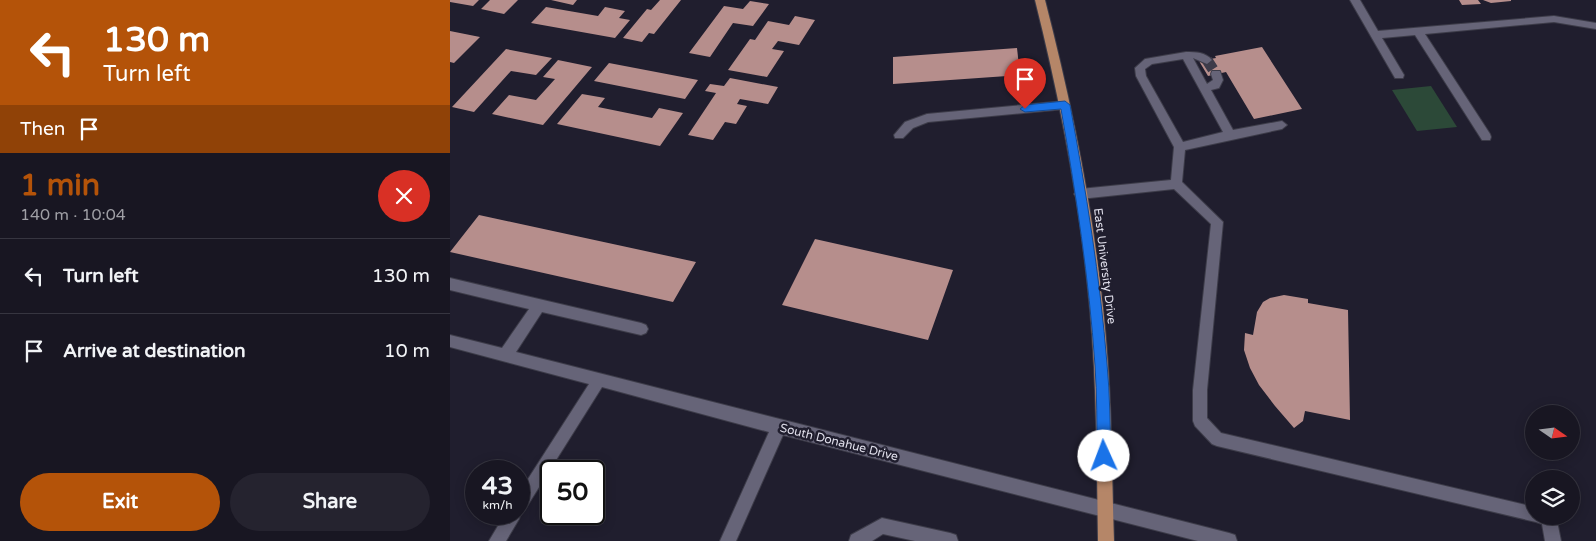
<!DOCTYPE html>
<meta charset="utf-8">
<style>
:root{--surface:#181622;--page:#25232f;--text:#f1f3f6;--muted:#9f9fa5;--line:#363540;--accent:#b45309}
body{margin:0;font-family:"Varela Round",sans-serif;background:var(--page);color:var(--text);height:100vh;display:flex;flex-direction:column;font-size:19px;white-space:nowrap}
*{box-sizing:border-box;margin:0}
p{font-size:16px;color:var(--muted)}
.icon{flex:none;width:28px;height:28px;fill:none;stroke:currentColor;stroke-width:2;stroke-linecap:round;stroke-linejoin:round}
.map{position:relative;flex:1;overflow:hidden}
.panel{display:flex;flex-direction:column;background:var(--surface);width:450px}
.panel>*{flex:none}
.guide{background:#b45309;color:#fff;overflow:hidden}
.needle{width:32px;rotate:104deg}
.controls{position:absolute;left:1075px;top:405px;display:grid;gap:10px}
.controls a{display:grid;place-items:center;width:55px;height:55px;border-radius:50%;background:var(--surface);box-shadow:0 2px 12px #0003,0 0 0 1px var(--line);font-size:25px}
.speed{position:absolute;left:15px;top:460px;display:flex;gap:10px;font-size:25px;font-weight:700;text-align:center}
.speed>*{display:grid;place-content:center;width:65px;height:65px;border-radius:50%;background:var(--surface);box-shadow:0 2px 12px #0003,0 0 0 1px var(--line);line-height:1}
.speed small{font-size:12px;font-weight:400}
.speed .limit{border:2px solid #111;border-radius:8px;background:#fff;color:#111}
.pin{position:absolute;display:grid;place-items:center;width:42px;height:42px;color:#fff;margin:-51px -21px;border-radius:50% 50% 50% 0;rotate:-45deg;box-shadow:0 0 5px #0007}
.pin .icon{rotate:45deg}
.me{position:absolute;width:55px;margin:-28px;rotate:358deg;stroke-linejoin:round;filter:drop-shadow(0 0 4px #0008)}
.turn{display:flex;align-items:center;gap:18px;height:105px;padding:0 20px;font-size:22px}
.turn .icon{width:65px;height:65px;stroke-width:2.5}
.turn b{display:block;font-size:35px;line-height:42px}
.then{display:flex;align-items:center;height:48px;padding:0 20px;background:#0003;gap:10px;font-size:19px}
.round{display:grid;place-items:center;flex:none;width:52px;height:52px;border-radius:26px;background:var(--page)}
.head{display:flex;align-items:center;justify-content:space-between;height:85px;padding:0 20px}
h1{font-size:30px;font-weight:700;line-height:38px;color:var(--accent)}
.cta{display:flex;gap:10px;margin-top:auto;padding:10px 20px}
.cta a{flex:1;height:58px;border-radius:30px;background:var(--accent);color:#fff;font-size:20px;font-weight:700;line-height:58px;text-align:center}
.cta a+a{background:var(--page);color:var(--text)}
ul{padding:0;list-style:none}
li{display:flex;align-items:center;gap:15px;height:75px;padding:0 20px;border-top:1px solid var(--line)}
li div{flex:1}
li b{display:block;font-size:19px}
li em{font-style:normal}
main{display:flex;flex:1;min-height:0}
.map>svg:first-child{display:block}
.green{fill:#2c4938}
.building{fill:#b68e8c}
.lines{fill:none;stroke-linecap:round;stroke-linejoin:round}
.minor-tunnel{stroke:#3d3b4a;stroke-width:11;stroke-dasharray:11 5.5;stroke-linecap:butt}
.minor-casing{stroke:#3d3c49;stroke-width:2}
.major-casing{stroke:#3d3c49;stroke-width:2}
.minor{fill:#666478;fill-rule:evenodd}
.major{fill:#b58668;fill-rule:evenodd}
.route{fill:#1a73e8;stroke:#114b97}
.labels{text-anchor:middle;dominant-baseline:central;stroke-width:5;stroke-linejoin:round;paint-order:stroke}
.street-label{font-size:12px;fill:#e0dfeb;stroke:#201e2e}
</style>
<main>
<section class="panel">
<div class="guide">
<div class="turn"><svg class="icon" aria-label="left" viewBox="0 0 24 24"><path d="M17 20v-9H6M10 6l-5 5 5 5"/></svg><div><b>130 m</b>Turn left</div></div>
<div class="then">Then<svg class="icon" aria-label="arrive" viewBox="0 0 24 24"><path d="M6 21V4h12l-3 4 3 4H6"/></svg></div>
</div>
<div class="head"><div><h1>1 min</h1><p>140 m · 10:04</p></div><a class="round" style="background:#d93025;color:#fff"><svg class="icon" aria-label="close" viewBox="0 0 24 24"><path d="M6 6l12 12M18 6L6 18"/></svg></a></div>
<ul>
<li><svg class="icon" aria-label="left" viewBox="0 0 24 24"><path d="M17 20v-9H6M10 6l-5 5 5 5"/></svg><div><b>Turn left</b></div><em>130 m</em></li>
<li><svg class="icon" aria-label="arrive" viewBox="0 0 24 24"><path d="M6 21V4h12l-3 4 3 4H6"/></svg><div><b>Arrive at destination</b></div><em>10 m</em></li>
</ul>
<div class="cta"><a>Exit</a><a>Share</a></div>
</section>
<div class="map">
<svg width="1146" height="541" viewBox="0 0 1146 541">
<rect width="100%" height="100%" fill="#201e2e"/>
<path class="green" d="M 981,86 L 1007,127 L 967,131 L 942,90 Z"/>
<path class="building" d="M 0,0 L 29,0 L 23,6 L 0,2 Z
M 40,0 L 68,0 L 54,14 L 31,9 Z
M 101,0 L 127,0 L 123,5 Z
M 210,0 L 231,0 L 204,34 L 199,33 L 192,42 L 173,38 L 197,9 L 201,10 Z
M 1009,0 L 1028,0 L 1031,4 L 1012,5 Z
M 1033,0 L 1061,0 L 1061,1 L 1041,3 Z
M 300,1 L 319,4 L 303,26 L 283,23 L 260,57 L 239,53 L 274,6 L 293,9 Z
M 96,7 L 148,16 L 155,7 L 175,11 L 169,18 L 180,20 L 165,38 L 81,23 Z
M 345,16 L 365,20 L 349,45 L 328,41 L 322,49 L 334,51 L 317,77 L 278,70 L 300,39 L 305,40 L 318,21 L 339,25 Z
M 0,31 L 30,37 L 4,63 L 0,62 Z
M 812,47 L 852,109 L 804,119 L 776,72 L 758,76 L 749,61 L 766,58 L 765,56 Z
M 567,48 L 570,75 L 443,84 L 443,57 Z
M 56,49 L 102,58 L 86,75 L 61,71 L 24,112 L 2,107 Z
M 108,60 L 142,67 L 93,125 L 42,114 L 59,95 L 86,100 L 105,79 L 93,77 Z
M 159,63 L 248,80 L 235,99 L 144,81 Z
M 280,78 L 328,87 L 318,104 L 290,99 L 287,104 L 297,106 L 286,124 L 275,122 L 263,140 L 238,135 L 266,93 L 255,91 L 260,84 L 274,86 Z
M 132,94 L 155,98 L 148,107 L 202,118 L 209,108 L 233,113 L 210,146 L 107,124 Z
M 29,215 L 246,262 L 223,302 L 0,252 Z
M 365,239 L 503,270 L 478,340 L 332,305 Z
M 834,295 L 858,299 L 858,303 L 898,310 L 900,420 L 855,411 L 853,421 L 844,428 L 825,406 L 809,385 L 800,368 L 794,350 L 795,333 L 803,335 L 807,312 L 813,302 L 820,298 Z"/>
<g class="lines">
<path class="minor-tunnel" d="M 757,60 L 766,74"/>
<defs>
<path id="minor" d="M 900,0 L 910,0 L 928,31 L 1104,16 L 1146,23 L 1146,29 L 1104,22 L 975,34 L 1040,134 L 1041,137 L 1040,140 L 1032,140 L 965,35 L 932,38 L 954,75 L 953,78 L 945,78 Z
M 736,52 C 746,52 755,52 762,60 L 757,64 L 743,58 L 757,84 L 763,80 L 761,74 L 762,71 L 770,71 L 773,80 L 769,88 L 761,90 L 783,130 L 832,121 L 837,125 L 832,129 L 735,150 L 732,182 L 773,222 L 757,390 L 757,418 L 771,433 L 1084,507 L 1084,516 L 1106,516 L 1111,541 L 1095,541 L 1092,524 L 1086,522 L 767,446 L 762,444 L 745,426 L 743,421 L 743,390 L 761,224 L 724,189 L 630,199 L 626,197 L 624,194 L 626,191 L 630,189 L 721,180 L 724,147 L 686,76 L 685,68 L 695,59 ZM 733,59 L 773,132 L 733,142 L 696,76 L 695,69 L 702,64 Z
M 615,101 L 620,105 L 615,109 L 478,122 L 463,128 L 453,138 L 445,138 L 444,135 L 455,122 L 477,114 Z
M 0,278 L 191,323 L 196,325 L 198,329 L 196,333 L 191,335 L 92,312 L 66,352 L 779,533 L 785,535 L 787,541 L 748,541 L 333,435 L 286,541 L 270,541 L 319,432 L 152,387 L 74,511 L 71,513 L 69,519 L 56,541 L 39,541 L 55,514 L 69,514 L 69,493 L 139,384 L 0,347 L 0,335 L 52,348 L 79,309 L 0,290 Z
M 432,518 L 500,533 L 506,535 L 508,541 L 465,541 L 433,534 L 422,541 L 399,541 L 401,535 Z"/>
<path id="major" d="M 585,0 L 595,0 C 626,120 650,243 658,366 C 662,424 662,483 664,541 L 648,541 C 647,483 647,425 644,367 C 638,243 615,120 585,0 Z"/>
</defs>
<use href="#minor" class="minor-casing"/>
<use href="#major" class="major-casing"/>
<use href="#minor" class="minor"/>
<use href="#major" class="major"/>
</g>
<path class="route" d="M 615,101 L 620,105 C 636,191 650,277 657,364 C 660,395 660,425 661,456 L 659,460 L 654,462 L 649,460 L 647,456 C 647,425 647,395 645,365 C 639,279 626,194 611,109 L 575,112 L 570,109 L 575,105 Z"/>
<g class="labels">
<g class="street-label">
<text transform="translate(655 266) rotate(83)">East University Drive</text>
<text transform="translate(389 442) rotate(14)">South Donahue Drive</text>
</g>
</g>
</svg>
<div class="controls">
<a><svg class="needle" viewBox="-14 -14 28 28"><path d="M0-13l5 13h-10z" fill="#e53935"/><path d="M0 13l5-13h-10z" fill="#9f9fa5"/></svg></a>
<a><svg class="icon" aria-label="layers" viewBox="0 0 24 24"><path d="M12 4l9 5-9 5-9-5zM3 14l9 5 9-5"/></svg></a>
</div>
<div class="speed"><div>43<small>km/h</small></div><div class="limit">50</div></div>
<div class="pin" style="left:575px;top:109px;background:#d93025"><svg class="icon" aria-label="arrive" viewBox="0 0 24 24"><path d="M6 21V4h12l-3 4 3 4H6"/></svg></div>
<svg class="me" style="left:654px;top:456px" viewBox="-20 -20 40 40"><circle r="19" fill="#fff"/><path d="M0-13L10 11 0 6-10 11z" fill="#1a73e8"/></svg>
</div>
</main>
